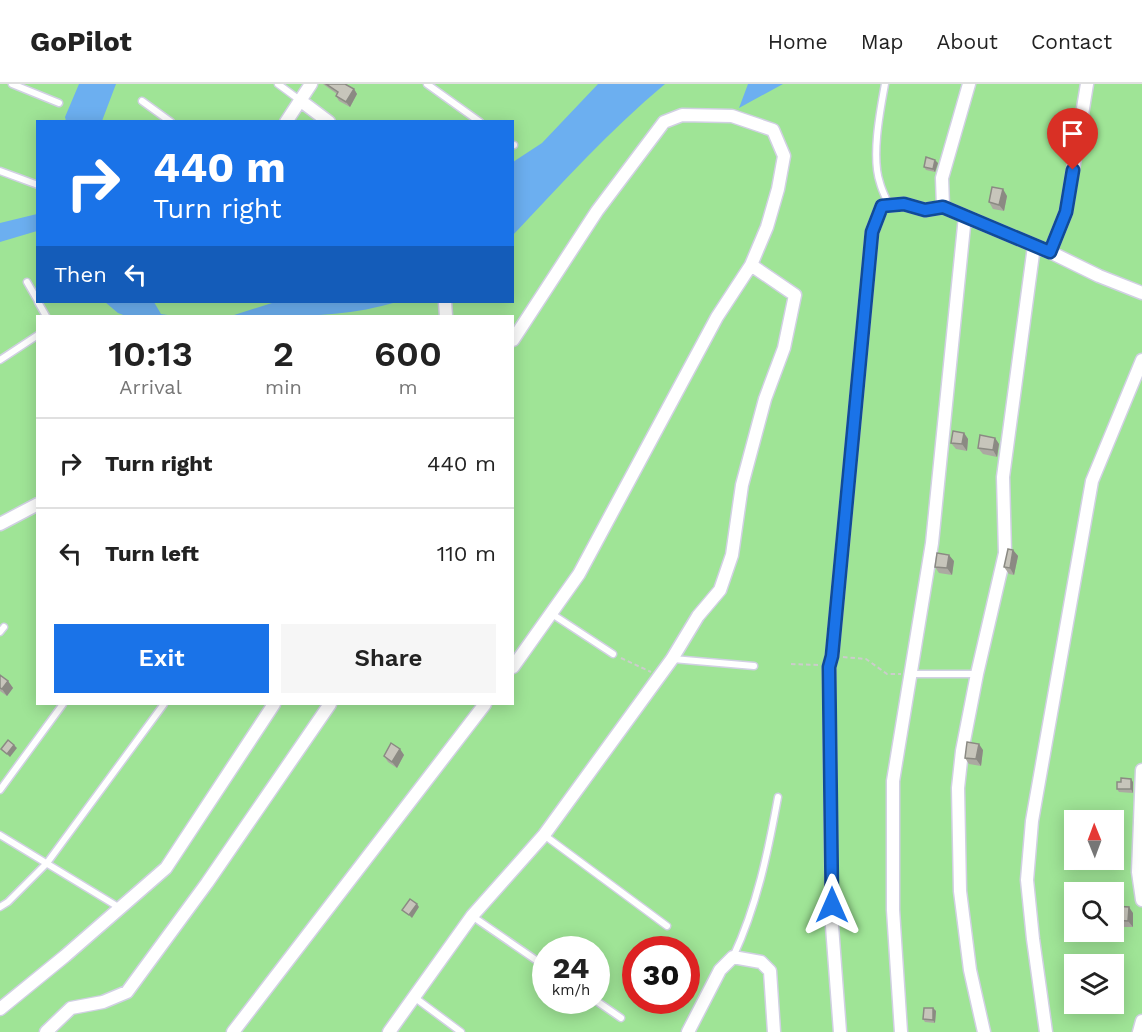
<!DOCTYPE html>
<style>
:root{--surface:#fff;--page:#f6f6f6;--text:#222;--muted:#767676;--line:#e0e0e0;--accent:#1a73e8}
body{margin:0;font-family:"Work Sans",sans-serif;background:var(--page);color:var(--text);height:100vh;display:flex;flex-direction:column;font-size:22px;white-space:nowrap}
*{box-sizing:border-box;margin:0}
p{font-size:20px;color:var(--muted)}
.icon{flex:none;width:33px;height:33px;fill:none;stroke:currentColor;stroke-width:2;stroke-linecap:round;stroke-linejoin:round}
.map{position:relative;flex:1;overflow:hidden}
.side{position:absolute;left:36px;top:231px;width:478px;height:390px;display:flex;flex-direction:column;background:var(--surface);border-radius:0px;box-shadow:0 3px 15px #0003}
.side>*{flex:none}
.hud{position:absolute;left:36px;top:36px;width:478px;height:183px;border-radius:0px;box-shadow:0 3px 15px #0003;background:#1a73e8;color:#fff;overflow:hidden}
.needle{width:39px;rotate:359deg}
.controls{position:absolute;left:1064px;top:726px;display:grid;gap:12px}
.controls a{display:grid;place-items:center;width:60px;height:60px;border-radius:0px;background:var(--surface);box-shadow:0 3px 15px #0003;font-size:30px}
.speed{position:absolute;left:532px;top:852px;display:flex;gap:12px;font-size:30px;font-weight:700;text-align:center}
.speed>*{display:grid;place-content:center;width:78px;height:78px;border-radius:50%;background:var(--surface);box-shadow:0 3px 15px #0003;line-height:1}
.speed small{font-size:15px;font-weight:400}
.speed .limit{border:9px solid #d22;background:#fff;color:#111}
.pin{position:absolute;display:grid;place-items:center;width:51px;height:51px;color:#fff;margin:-62px -26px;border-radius:50% 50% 50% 0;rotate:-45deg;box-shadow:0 0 6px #0007}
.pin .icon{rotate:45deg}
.me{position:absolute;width:66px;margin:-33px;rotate:0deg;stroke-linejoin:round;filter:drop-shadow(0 0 4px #0008)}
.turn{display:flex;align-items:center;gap:21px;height:126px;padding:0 18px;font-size:27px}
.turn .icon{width:78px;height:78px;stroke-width:2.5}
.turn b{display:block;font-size:42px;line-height:51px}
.then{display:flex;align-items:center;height:57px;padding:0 18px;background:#0003;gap:12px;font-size:22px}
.eta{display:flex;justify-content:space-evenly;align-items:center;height:102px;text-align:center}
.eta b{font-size:36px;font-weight:600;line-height:42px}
.action{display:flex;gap:12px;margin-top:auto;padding:12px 18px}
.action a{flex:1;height:69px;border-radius:0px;background:var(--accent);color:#fff;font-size:24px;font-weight:600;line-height:69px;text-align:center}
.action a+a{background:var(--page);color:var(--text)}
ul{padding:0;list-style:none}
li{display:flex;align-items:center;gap:18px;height:90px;padding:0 18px;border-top:2px solid var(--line)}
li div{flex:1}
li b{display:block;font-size:22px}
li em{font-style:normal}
header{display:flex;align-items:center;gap:36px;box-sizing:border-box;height:84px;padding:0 30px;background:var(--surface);border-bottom:2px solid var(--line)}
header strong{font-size:28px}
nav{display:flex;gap:33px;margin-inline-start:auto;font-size:21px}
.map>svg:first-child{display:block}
.green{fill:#9fe496;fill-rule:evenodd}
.water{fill:#6caff0}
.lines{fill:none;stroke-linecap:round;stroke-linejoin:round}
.lane-casing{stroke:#d1d0e3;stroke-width:9}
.street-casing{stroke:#d1d0e3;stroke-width:15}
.path{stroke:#ccc;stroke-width:2;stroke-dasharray:4.5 3;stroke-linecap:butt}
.lane{stroke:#fff;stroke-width:6}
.street{stroke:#fff;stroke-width:12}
.wall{fill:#aba9a1}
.shaded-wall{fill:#8b8a83}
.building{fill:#c7c5bb;stroke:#8b8a83;stroke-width:1.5}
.route-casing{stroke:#114b97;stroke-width:15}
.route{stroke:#1a73e8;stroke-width:10}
</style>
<header>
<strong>GoPilot</strong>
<nav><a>Home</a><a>Map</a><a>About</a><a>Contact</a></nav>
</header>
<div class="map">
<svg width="1142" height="948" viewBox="0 0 1142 948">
<rect width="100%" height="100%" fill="#ece9db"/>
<path class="green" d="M 0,0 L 1142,0 L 1142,948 L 0,948 ZM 38,38 L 513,38 L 513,218 L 38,218 ZM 38,232 L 513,232 L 513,620 L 38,620 ZM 1074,736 L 1113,736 L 1113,776 L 1074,776 ZM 1074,808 L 1113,808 L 1113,848 L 1074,848 ZM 546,866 L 597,866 L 597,916 L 546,916 ZM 636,866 L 687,866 L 687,916 L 636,916 ZM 1074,880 L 1113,880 L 1113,920 L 1074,920 Z"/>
<path class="water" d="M 79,0 L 116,0 L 102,37 L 66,37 L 65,33 Z
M 598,0 L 665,0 C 610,46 562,99 513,151 L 513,78 L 542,59 Z
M 748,0 L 783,0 L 739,24 Z
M 37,130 L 37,147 L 0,158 L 0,139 Z
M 105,218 L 154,218 L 161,230 L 174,232 L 126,232 L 118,229 Z
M 275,218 L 397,218 C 343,234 287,233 231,232 Z"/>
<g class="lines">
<defs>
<path id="lane" d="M 12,0 L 59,19
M 278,0 L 301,17
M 427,0 L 480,38
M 885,0 C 880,27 871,73 880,99 C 882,107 886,114 889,121
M 142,17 L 171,38
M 513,61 L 514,61
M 0,87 L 38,101
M 27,198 L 38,217
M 38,218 L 46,232
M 0,276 L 38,251
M 552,530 L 613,570
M 0,548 L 4,543
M 673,575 L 754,582
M 910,590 L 977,590
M 0,706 L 63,620
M 0,751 L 120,824
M 544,751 L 667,842
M 0,823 L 8,818 L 47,779 L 164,620
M 472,832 L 546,883
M 733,873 C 757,822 768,768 778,713
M 414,913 L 461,948
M 595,916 L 621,934"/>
<path id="street" d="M 301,17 L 329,38
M 286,38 L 311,0
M 943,123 L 942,94 L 969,0
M 1050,168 L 1066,128 L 1087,0
M 445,218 L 446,232
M 513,256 L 597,127 L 664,38 L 682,31 L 732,32 L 773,46 L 784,72 L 778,105 L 767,143 L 751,181 L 717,233 L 579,490 L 513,583
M 0,440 L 38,420
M 1142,686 L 1138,788 L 1142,816
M 0,925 L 65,872 L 166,784 L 274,620
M 46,948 L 71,924 L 103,918 L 127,908 L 207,799 L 330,620
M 233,948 L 485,620
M 389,948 L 472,832 L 544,751 L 672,575 L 698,532 L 720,506 L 732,471 L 742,401 L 765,315 L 784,264 L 795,211 L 751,181
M 688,948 L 720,886 L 733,873 L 761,878 L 770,887 L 774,948
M 840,948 L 832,842 L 829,583 L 832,572 L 872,148 L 882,122 L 904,120 L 925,126 L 943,123 L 1050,168 L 1099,192 L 1142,209
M 901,948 L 893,826 L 893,697 L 932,459 L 965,132
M 984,948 L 970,886 L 960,807 L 958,704 L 962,667 L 977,590 L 1005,469 L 1003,393 L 1034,162
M 1046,948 L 1033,855 L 1027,796 L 1032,737 L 1092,397 L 1142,276
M 1139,948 L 1142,937"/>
</defs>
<use href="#lane" class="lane-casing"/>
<use href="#street" class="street-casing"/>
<path class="path" d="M 843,573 L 866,575 L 887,590 L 901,590
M 621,574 L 651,588
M 791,580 L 818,581"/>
<use href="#lane" class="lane"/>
<use href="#street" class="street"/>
</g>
<path class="wall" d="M 323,0 L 345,0 L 354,5 L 357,10 L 350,23 L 339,17 L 336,12 L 337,10 Z
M 938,79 L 935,88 L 926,86 L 924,83 Z
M 1007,112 L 1004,127 L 993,125 L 989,118 Z
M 964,349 L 968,355 L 967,367 L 956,365 L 951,359 Z
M 995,354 L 999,360 L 997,373 L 983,370 L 978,364 Z
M 1013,466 L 1018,472 L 1014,491 L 1009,490 L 1004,483 Z
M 954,477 L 952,491 L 939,489 L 935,483 Z
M 0,591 L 8,597 L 13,604 L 7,612 L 0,607 Z
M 400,665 L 404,671 L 397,684 L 388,678 L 384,672 Z
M 983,666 L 981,682 L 969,680 L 965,674 Z
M 1133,698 L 1133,709 L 1119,708 L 1117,705 Z
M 1113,822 L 1133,829 L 1133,843 L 1113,843 Z
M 933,924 L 936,927 L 935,939 L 925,938 L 923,935 Z"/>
<path class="shaded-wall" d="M 354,5 L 357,10 L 350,23 L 346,18 Z
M 935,76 L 938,79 L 935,88 L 933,85 Z
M 1003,105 L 1007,112 L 1004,127 L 999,121 Z
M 964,349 L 968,355 L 967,367 L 962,360 Z
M 995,354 L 999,360 L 997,373 L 993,366 Z
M 1013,466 L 1018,472 L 1014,491 L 1010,484 Z
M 949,471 L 954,477 L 952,491 L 947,484 Z
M 8,597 L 13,604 L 7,612 L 2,605 Z
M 979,660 L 983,666 L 981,682 L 976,675 Z
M 14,661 L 17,664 L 10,673 L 7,670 Z
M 400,665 L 404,671 L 397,684 L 392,678 Z
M 1131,695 L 1133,698 L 1133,709 L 1131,705 Z
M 417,820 L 419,823 L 412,834 L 409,831 Z
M 1129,823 L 1133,829 L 1133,843 L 1128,837 Z
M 933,924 L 936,927 L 935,939 L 933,936 Z"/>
<path class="building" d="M 326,0 L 345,0 L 354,5 L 346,18 L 336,12 L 338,8 Z
M 926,73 L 935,76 L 933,85 L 924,83 Z
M 992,103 L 1003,105 L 999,121 L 989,118 Z
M 953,347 L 964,349 L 962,360 L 951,359 Z
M 980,351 L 995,354 L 993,366 L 978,364 Z
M 1008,465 L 1013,466 L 1010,484 L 1004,483 Z
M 937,469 L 949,471 L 947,484 L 935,483 Z
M 0,591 L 8,597 L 2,605 L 0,604 Z
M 8,656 L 14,661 L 7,670 L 1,665 Z
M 967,658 L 979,660 L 976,675 L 965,674 Z
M 391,659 L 400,665 L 392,678 L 384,672 Z
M 1121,694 L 1131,695 L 1131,705 L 1117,705 L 1117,698 L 1121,698 Z
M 410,815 L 417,820 L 409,831 L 402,826 Z
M 1113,822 L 1129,823 L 1128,837 L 1113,836 Z
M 924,924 L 933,924 L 933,936 L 923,935 Z"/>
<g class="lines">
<defs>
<path id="route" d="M 832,821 L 829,583 L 832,572 L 872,148 L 882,122 L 904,120 L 925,126 L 943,123 L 1050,168 L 1066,128 L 1073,86"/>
</defs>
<use href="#route" class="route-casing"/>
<use href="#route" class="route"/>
</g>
</svg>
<div class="controls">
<a><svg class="needle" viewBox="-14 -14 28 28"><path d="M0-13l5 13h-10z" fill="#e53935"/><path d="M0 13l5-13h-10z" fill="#767676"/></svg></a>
<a><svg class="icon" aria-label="search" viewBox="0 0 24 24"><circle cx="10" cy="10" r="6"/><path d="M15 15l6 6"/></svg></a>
<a><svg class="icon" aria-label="layers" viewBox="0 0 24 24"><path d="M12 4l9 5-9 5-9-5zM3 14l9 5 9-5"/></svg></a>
</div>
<div class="speed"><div>24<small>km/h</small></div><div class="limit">30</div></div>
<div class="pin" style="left:1073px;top:86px;background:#d93025"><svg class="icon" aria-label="arrive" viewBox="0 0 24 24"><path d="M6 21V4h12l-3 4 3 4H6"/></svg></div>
<svg class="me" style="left:832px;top:821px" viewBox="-20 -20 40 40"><path d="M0-17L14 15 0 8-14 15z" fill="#1a73e8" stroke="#fff" stroke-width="4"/></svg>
<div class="hud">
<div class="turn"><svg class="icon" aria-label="right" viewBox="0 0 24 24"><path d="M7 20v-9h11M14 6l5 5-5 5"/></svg><div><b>440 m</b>Turn right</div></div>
<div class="then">Then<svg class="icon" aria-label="left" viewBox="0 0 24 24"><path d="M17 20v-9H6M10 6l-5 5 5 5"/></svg></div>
</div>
<section class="side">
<div class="eta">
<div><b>10:13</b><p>Arrival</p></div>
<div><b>2</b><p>min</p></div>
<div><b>600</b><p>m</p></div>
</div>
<ul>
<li><svg class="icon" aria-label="right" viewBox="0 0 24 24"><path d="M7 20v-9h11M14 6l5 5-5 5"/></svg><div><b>Turn right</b></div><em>440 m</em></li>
<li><svg class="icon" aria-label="left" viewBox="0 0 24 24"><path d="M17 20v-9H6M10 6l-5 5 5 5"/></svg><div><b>Turn left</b></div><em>110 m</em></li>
</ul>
<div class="action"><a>Exit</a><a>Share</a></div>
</section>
</div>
